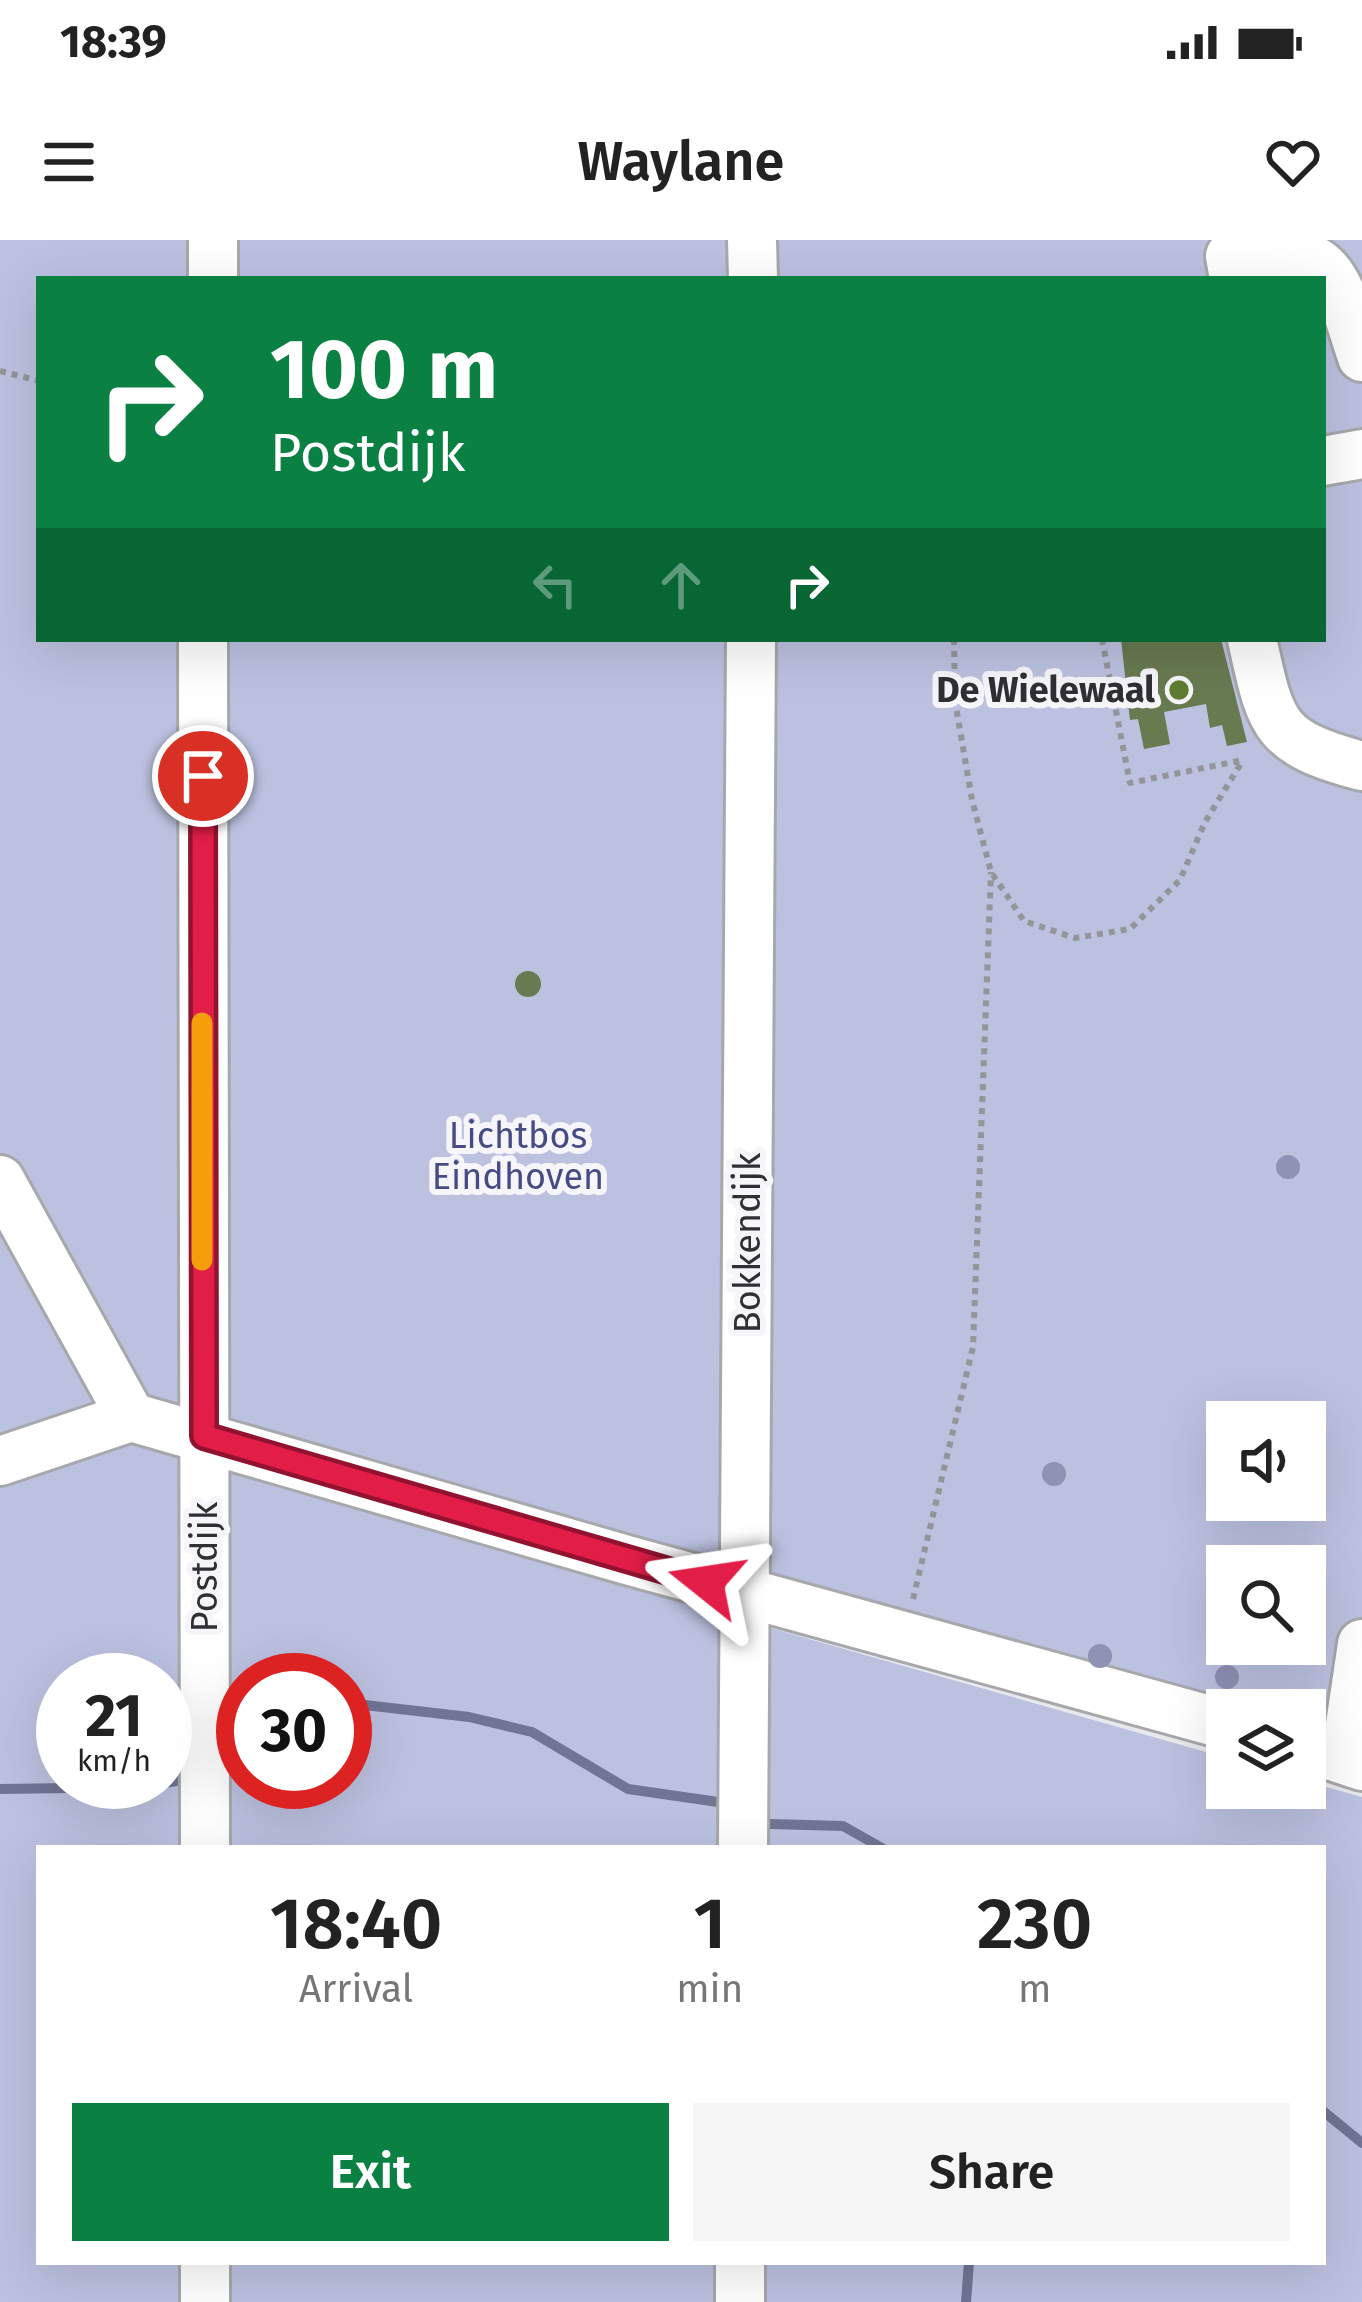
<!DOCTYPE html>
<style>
:root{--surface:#fff;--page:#f6f6f6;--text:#222;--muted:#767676;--accent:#0b8043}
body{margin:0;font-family:"Fira Sans",sans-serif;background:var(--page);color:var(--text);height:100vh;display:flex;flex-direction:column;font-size:45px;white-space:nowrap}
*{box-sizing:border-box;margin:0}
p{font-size:39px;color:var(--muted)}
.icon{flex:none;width:66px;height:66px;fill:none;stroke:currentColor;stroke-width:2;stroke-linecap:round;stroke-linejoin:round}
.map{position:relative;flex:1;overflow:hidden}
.side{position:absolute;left:36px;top:1605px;width:1290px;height:420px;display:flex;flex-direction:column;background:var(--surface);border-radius:0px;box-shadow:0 12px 48px #0002}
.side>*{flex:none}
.top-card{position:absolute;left:36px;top:36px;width:1290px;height:366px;border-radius:0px;box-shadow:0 12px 48px #0002;background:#0b8043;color:#fff;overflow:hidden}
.fabs{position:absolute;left:1206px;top:1161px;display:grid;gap:24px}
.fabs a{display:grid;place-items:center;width:120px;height:120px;border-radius:0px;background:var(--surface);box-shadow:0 12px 48px #0002;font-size:60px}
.speed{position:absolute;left:36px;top:1413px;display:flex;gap:24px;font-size:60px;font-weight:700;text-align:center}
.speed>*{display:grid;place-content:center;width:156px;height:156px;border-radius:50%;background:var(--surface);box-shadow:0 12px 48px #0002;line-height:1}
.speed small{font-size:30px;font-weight:400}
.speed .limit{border:18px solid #d22;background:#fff;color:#111}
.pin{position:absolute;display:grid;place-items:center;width:102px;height:102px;color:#fff;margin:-51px;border:6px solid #fff;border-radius:50%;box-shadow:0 3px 12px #0007}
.me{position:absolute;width:132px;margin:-66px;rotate:285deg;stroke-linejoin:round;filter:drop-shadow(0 0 9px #0008)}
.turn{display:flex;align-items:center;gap:42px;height:252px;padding:0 36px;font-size:54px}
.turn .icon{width:156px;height:156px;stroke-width:2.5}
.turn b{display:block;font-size:84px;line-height:102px}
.lanes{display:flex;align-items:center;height:114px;padding:0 36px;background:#0003;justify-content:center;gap:60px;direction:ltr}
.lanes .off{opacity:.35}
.eta{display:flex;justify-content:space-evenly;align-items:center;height:204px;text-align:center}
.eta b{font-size:72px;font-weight:600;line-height:84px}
.cta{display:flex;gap:24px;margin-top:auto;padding:24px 36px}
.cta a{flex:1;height:138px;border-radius:0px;background:var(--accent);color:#fff;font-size:48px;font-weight:600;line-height:138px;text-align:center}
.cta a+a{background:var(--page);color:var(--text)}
.status{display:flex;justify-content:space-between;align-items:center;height:84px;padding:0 60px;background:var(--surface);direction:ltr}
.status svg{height:33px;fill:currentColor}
header{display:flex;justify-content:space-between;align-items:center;height:156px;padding:0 36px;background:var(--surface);font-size:54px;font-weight:600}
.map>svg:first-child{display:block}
.green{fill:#bcc1e0;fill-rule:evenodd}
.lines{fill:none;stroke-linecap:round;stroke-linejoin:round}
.stream{stroke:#707594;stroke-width:10}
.building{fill:#687a50}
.minor-casing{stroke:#a7a8ac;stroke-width:54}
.path{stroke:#949598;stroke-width:6;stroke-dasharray:6 6;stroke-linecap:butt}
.minor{stroke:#fff;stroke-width:48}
.tree{fill:#8f92b4}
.route-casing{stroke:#92132f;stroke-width:30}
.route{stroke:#e11d48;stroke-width:21}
.slow{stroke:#f59e0b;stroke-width:21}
.poi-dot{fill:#607c31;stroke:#f6f6fa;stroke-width:4.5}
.labels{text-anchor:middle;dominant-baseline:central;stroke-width:12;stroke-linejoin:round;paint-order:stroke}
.poi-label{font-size:36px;font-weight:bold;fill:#303032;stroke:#f6f6fa;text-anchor:end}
.park-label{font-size:36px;fill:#464b85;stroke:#f6f6fa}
.street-label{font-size:36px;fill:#303032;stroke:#f6f6fa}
</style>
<div class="status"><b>18:39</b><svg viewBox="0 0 49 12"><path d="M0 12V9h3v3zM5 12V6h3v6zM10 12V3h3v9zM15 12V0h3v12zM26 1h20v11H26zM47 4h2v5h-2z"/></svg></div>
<header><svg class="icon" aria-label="menu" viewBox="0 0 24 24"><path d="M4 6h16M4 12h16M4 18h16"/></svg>Waylane<svg class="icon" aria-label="heart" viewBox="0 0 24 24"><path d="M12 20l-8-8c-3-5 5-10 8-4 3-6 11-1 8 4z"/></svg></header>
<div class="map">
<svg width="1362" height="2062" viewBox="0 0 1362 2062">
<rect width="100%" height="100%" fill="#e8e9ed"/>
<path class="green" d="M 0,0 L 1362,0 L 1362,1551 L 1305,1534 L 1305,1470 L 1227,1470 L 1227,1511 L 762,1373 L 767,1387 L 1227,1518 L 1227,1548 L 1305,1548 L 1305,1541 L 1362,1557 L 1362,2062 L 0,2062 ZM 39,39 L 1323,39 L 1323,399 L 39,399 ZM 1227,1182 L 1305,1182 L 1305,1260 L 1227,1260 ZM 1227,1326 L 1305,1326 L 1305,1404 L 1227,1404 ZM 63,1440 L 165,1440 L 165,1542 L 63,1542 ZM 243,1440 L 345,1440 L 345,1542 L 243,1542 ZM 39,1608 L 1323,1608 L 1323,2022 L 39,2022 Z"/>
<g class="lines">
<path class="stream" d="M 345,1476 L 356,1464 L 469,1477 L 532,1492 L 628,1549 L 725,1563
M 230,1533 L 243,1531
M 0,1549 L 141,1547 L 194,1538
M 770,1584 L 843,1586 L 882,1608
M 1323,1871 L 1362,1903
M 966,2062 L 969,2022"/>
</g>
<path class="building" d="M 1121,399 L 1221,399 L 1247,502 L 1227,506 L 1222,485 L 1210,488 L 1206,464 L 1164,472 L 1170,504 L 1144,509 L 1138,479 L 1130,480 Z
M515 744a13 13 0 1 1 26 0a13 13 0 1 1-26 0Z"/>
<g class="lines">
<defs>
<path id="minor" d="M 752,0 L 753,39
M 213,39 L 213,0
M 1234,39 L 1230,16 C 1337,0 1334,34 1362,117
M 1323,221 L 1362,214
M 203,399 L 205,1608
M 1252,399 C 1271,485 1272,502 1362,526
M 0,940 L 131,1177
M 0,1221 L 131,1177 L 627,1320 L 1227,1485
M 1305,1507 L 1362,1526
M 1353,1520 L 1350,1485 L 1362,1404
M 743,1608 L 751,399
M 205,2062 L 205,2022
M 740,2062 L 740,2022"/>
</defs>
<use href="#minor" class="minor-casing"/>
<path class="path" d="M 0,131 L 39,141
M 954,399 L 955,461 L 972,560 L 991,632 L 1024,681 L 1075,698 L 1130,689 L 1180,640 L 1205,582 L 1243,520
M 1102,399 L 1130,543 L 1243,520
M 913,1359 L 973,1107 L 991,632"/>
<use href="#minor" class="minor"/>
</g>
<g class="tree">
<circle cx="1288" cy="927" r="12"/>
<circle cx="1054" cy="1234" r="12"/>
<circle cx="1100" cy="1416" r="12"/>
<circle cx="1227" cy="1437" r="12"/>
</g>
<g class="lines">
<defs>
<path id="route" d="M 203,536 L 204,1196 L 706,1342"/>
</defs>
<use href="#route" class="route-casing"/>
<use href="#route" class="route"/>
<path class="slow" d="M 202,1020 L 202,783"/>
</g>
<circle class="poi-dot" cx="1179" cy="450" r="12"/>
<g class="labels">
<g class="poi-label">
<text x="1155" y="450">De Wielewaal</text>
</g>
<g class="park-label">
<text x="518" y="896">Lichtbos<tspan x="518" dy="41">Eindhoven</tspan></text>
</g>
<g class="street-label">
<text transform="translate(748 1003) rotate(-90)">Bokkendijk</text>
<text transform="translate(205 1327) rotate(-90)">Postdijk</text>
</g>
</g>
</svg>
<div class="fabs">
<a><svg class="icon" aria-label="sound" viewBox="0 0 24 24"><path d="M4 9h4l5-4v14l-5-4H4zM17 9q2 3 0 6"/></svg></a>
<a><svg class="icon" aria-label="search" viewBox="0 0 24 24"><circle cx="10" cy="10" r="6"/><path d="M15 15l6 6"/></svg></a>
<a><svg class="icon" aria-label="layers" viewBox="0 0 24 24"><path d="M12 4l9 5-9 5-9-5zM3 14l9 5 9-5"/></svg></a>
</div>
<div class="speed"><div>21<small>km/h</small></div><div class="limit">30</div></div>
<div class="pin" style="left:203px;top:536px;background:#d93025"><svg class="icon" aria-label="arrive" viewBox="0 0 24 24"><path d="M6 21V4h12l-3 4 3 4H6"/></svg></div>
<svg class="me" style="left:706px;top:1342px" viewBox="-20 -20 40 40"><path d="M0-17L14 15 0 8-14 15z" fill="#e11d48" stroke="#fff" stroke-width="4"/></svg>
<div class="top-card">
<div class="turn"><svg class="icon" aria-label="right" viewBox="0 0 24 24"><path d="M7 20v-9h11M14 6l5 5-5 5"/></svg><div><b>100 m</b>Postdijk</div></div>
<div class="lanes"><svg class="icon off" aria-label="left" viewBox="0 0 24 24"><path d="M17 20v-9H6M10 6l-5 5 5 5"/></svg><svg class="icon off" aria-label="ahead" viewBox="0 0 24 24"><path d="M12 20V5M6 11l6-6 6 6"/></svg><svg class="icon" aria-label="right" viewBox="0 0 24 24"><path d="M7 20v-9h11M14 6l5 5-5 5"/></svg></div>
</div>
<section class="side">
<div class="eta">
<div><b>18:40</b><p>Arrival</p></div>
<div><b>1</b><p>min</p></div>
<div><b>230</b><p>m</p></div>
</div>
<div class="cta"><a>Exit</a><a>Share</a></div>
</section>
</div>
